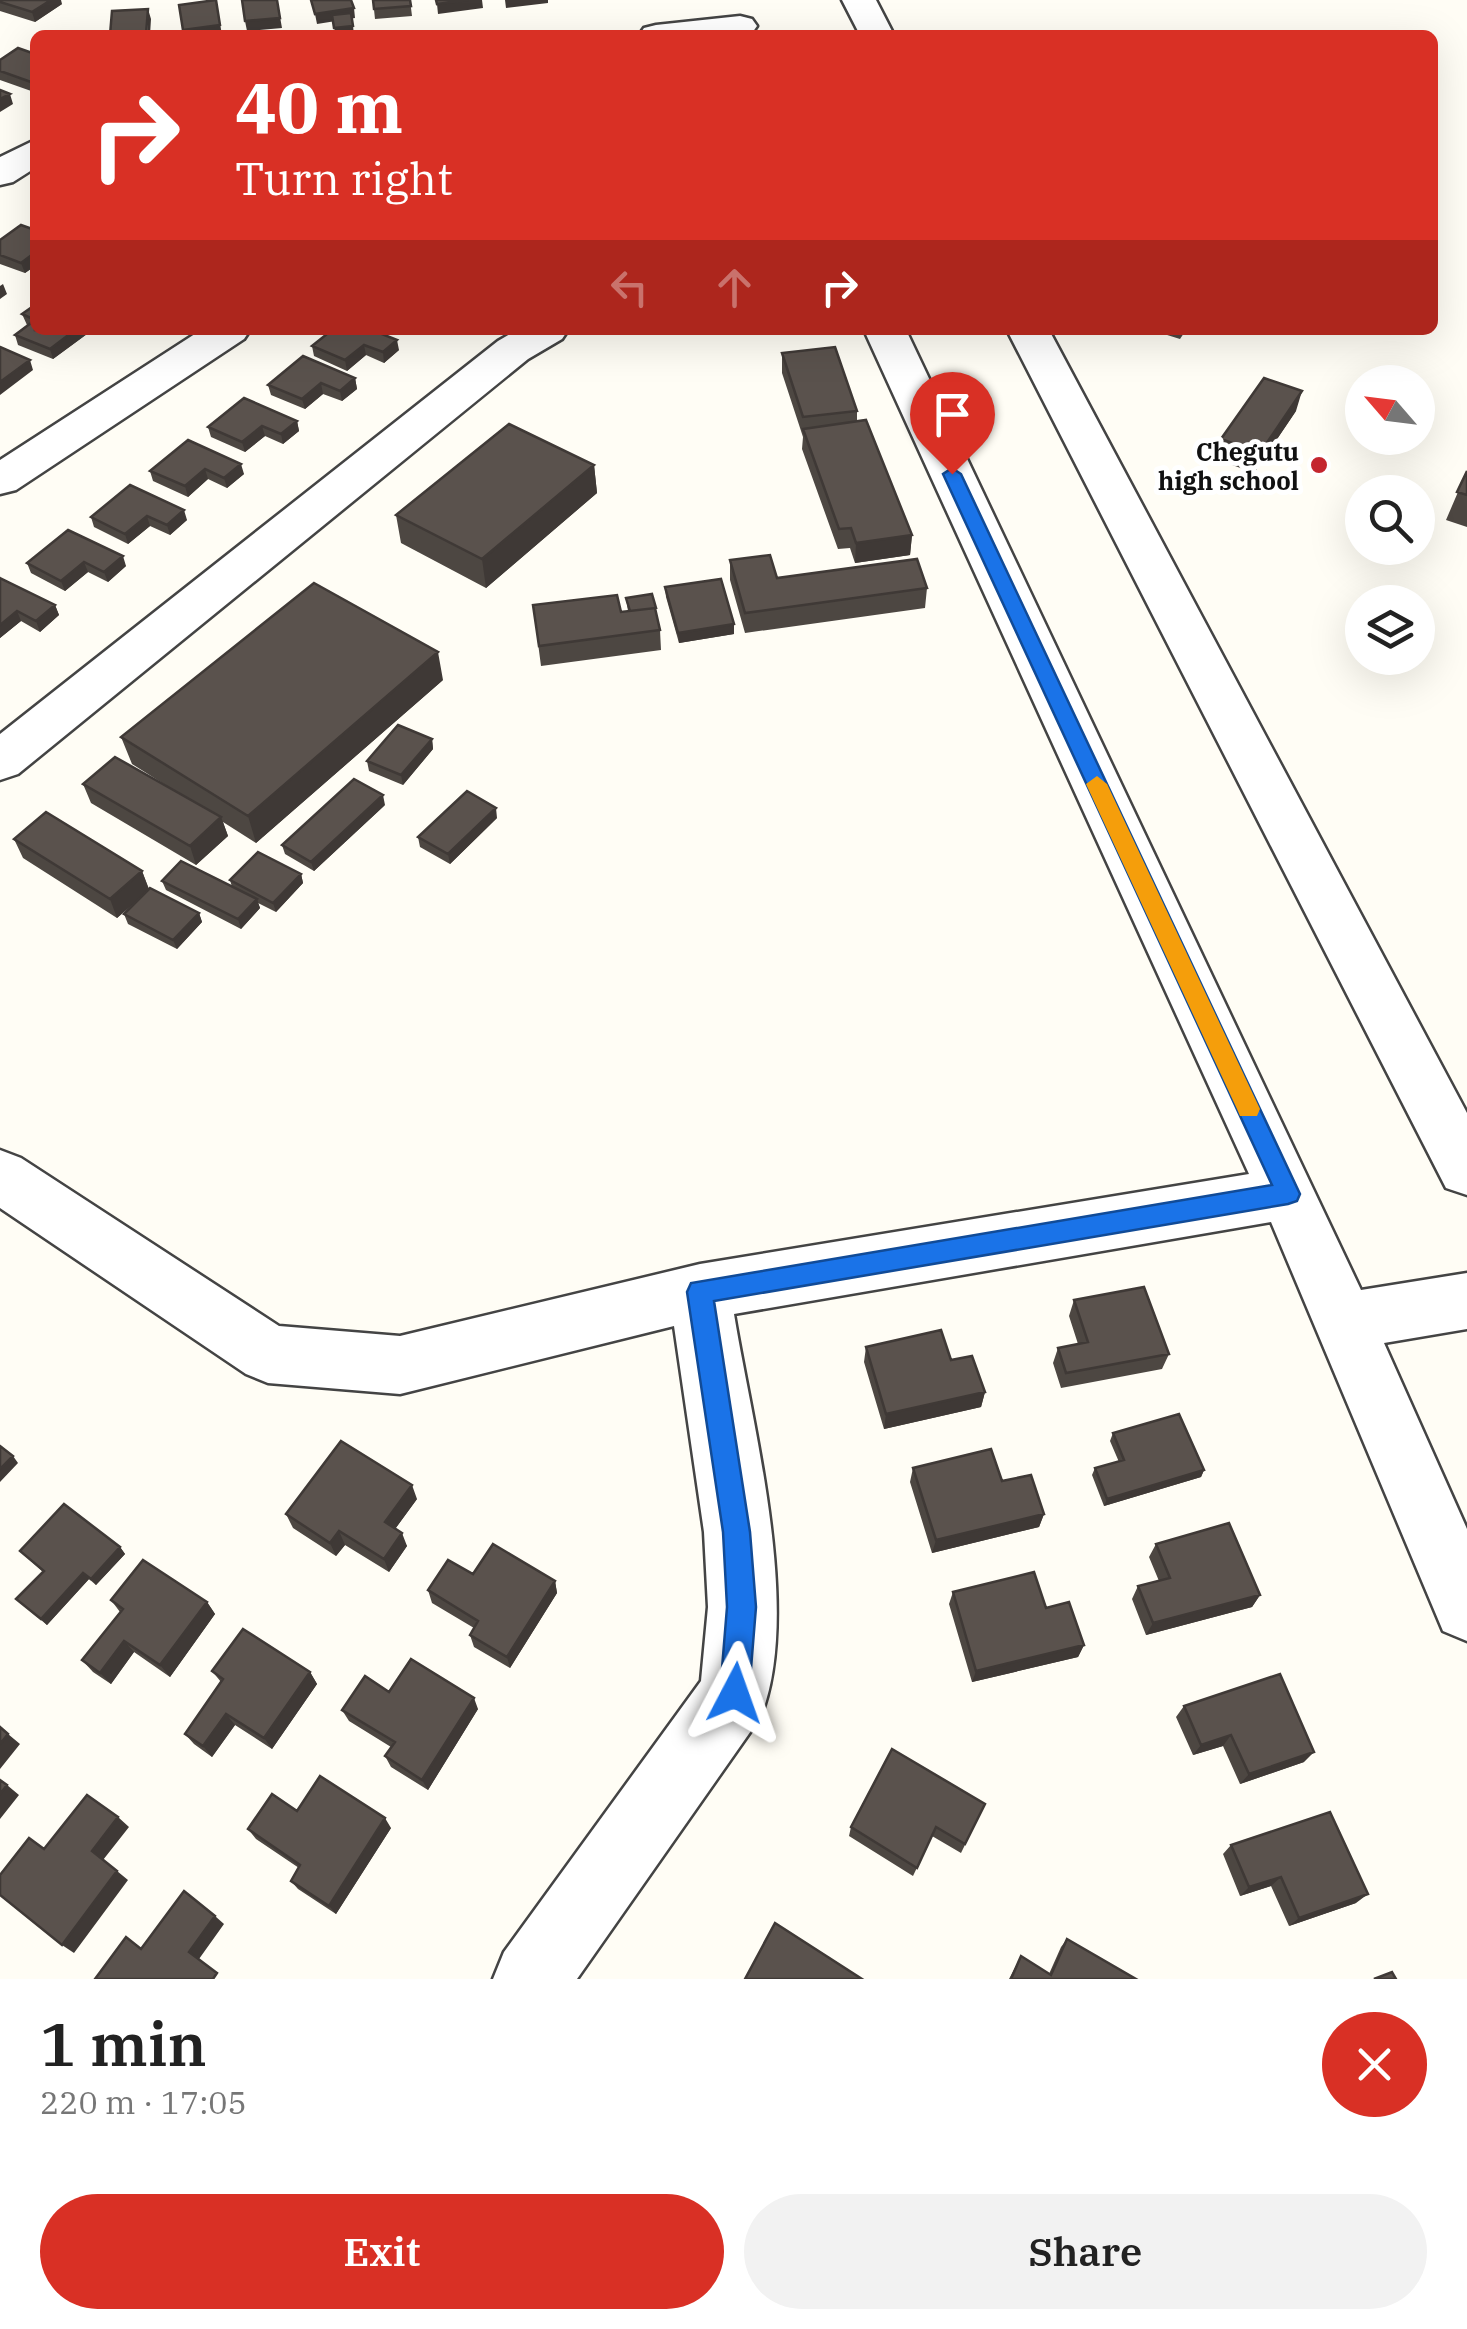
<!DOCTYPE html>
<meta charset="utf-8">
<style>
:root{--surface:#fff;--page:#f2f2f2;--text:#222;--muted:#767676;--accent:#d93025}
body{margin:0;font-family:"IBM Plex Serif",serif;background:var(--page);color:var(--text);height:100vh;display:flex;flex-direction:column;font-size:38px;white-space:nowrap}
*{box-sizing:border-box;margin:0}
p{font-size:32px;color:var(--muted)}
.icon{flex:none;width:55px;height:55px;fill:none;stroke:currentColor;stroke-width:2;stroke-linecap:round;stroke-linejoin:round}
.map{position:relative;height:1979px;overflow:hidden}
.sheet{display:flex;flex-direction:column;background:var(--surface);flex:1}
.sheet>*{flex:none}
.guide{position:absolute;left:30px;top:30px;width:1408px;height:305px;border-radius:15px;box-shadow:0 10px 40px #0002;background:#d93025;color:#fff;overflow:hidden}
.needle{width:65px;rotate:298deg}
.buttons{position:absolute;left:1345px;top:365px;display:grid;gap:20px}
.buttons a{display:grid;place-items:center;width:90px;height:90px;border-radius:50%;background:var(--surface);box-shadow:0 10px 40px #0002;font-size:50px}
.pin{position:absolute;display:grid;place-items:center;width:85px;height:85px;color:#fff;margin:-102px -42px;border-radius:50% 50% 50% 0;rotate:-45deg;box-shadow:0 0 10px #0007}
.pin .icon{rotate:45deg}
.me{position:absolute;width:110px;margin:-55px;rotate:4deg;stroke-linejoin:round;filter:drop-shadow(0 0 8px #0008)}
.turn{display:flex;align-items:center;gap:35px;height:210px;padding:0 40px;font-size:45px}
.turn .icon{width:130px;height:130px;stroke-width:2.5}
.turn b{display:block;font-size:70px;line-height:85px}
.lanes{display:flex;align-items:center;height:95px;padding:0 40px;background:#0003;justify-content:center;gap:50px;direction:ltr}
.lanes .off{opacity:.35}
.round{display:grid;place-items:center;flex:none;width:105px;height:105px;border-radius:52px;background:var(--page)}
.summary{display:flex;align-items:center;justify-content:space-between;height:170px;padding:0 40px}
h1{font-size:60px;font-weight:600;line-height:75px}
.action{display:flex;gap:20px;margin-top:auto;padding:20px 40px}
.action a{flex:1;height:115px;border-radius:60px;background:var(--accent);color:#fff;font-size:40px;font-weight:600;line-height:115px;text-align:center}
.action a+a{background:var(--page);color:var(--text)}
.map>svg:first-child{display:block}
.lines{fill:none;stroke-linecap:round;stroke-linejoin:round}
.minor-casing{stroke:#444;stroke-width:5}
.tertiary-casing{stroke:#444;stroke-width:5}
.minor{fill:#fff;fill-rule:evenodd}
.tertiary{fill:#fff;fill-rule:evenodd}
.wall{fill:#4d4742}
.shaded-wall{fill:#3f3936}
.building{fill:#5a524d;stroke:#3f3936;stroke-width:2.5}
.route{fill:#1a73e8;stroke:#114b97;stroke-width:2.5}
.slow{fill:#f59e0b}
.poi-dot{fill:#c4262e;stroke:#fff;stroke-width:4}
.labels{text-anchor:middle;dominant-baseline:central;stroke-width:10;stroke-linejoin:round;paint-order:stroke}
.far-poi-label{font-size:25px;font-weight:bold;fill:#111;stroke:#fff;text-anchor:end}
</style>
<div class="map">
<svg width="1467" height="1979" viewBox="0 0 1467 1979">
<rect width="100%" height="100%" fill="#fffdf5"/>
<g class="lines">
<defs>
<path id="minor" d="M 740,16 L 752,19 L 757,26 L 752,33 L 639,35 L 644,28 L 656,25 Z
M 35,140 L 35,168 L 13,182 L 0,185 L 0,157 Z
M 201,330 L 250,330 L 244,339 L 16,490 L 0,494 L 0,460 Z
M 517,330 L 568,330 L 562,339 L 528,359 L 18,774 L 0,780 L 0,734 L 498,341 Z
M 864,330 L 906,330 L 1361,1290 L 1467,1273 L 1467,1329 L 1384,1343 L 1467,1529 L 1467,1641 L 1443,1631 L 1271,1222 L 734,1314 C 752,1424 803,1614 760,1718 L 577,1979 L 493,1979 L 504,1952 L 701,1681 L 708,1607 L 704,1532 L 674,1326 L 400,1394 L 268,1383 L 246,1374 L 0,1208 L 0,1150 L 21,1158 L 279,1326 L 400,1336 L 700,1264 L 1249,1174 Z"/>
<path id="tertiary" d="M 842,0 L 876,0 L 894,35 L 860,35 Z
M 1007,330 L 1049,330 L 1467,1113 L 1467,1195 L 1446,1188 Z"/>
</defs>
<use href="#minor" class="minor-casing"/>
<use href="#tertiary" class="tertiary-casing"/>
<use href="#minor" class="minor"/>
<use href="#tertiary" class="tertiary"/>
</g>
<path class="wall" d="M 0,0 L 62,4 L 35,22 L 0,11 Z
M 373,0 L 410,0 L 412,16 L 375,19 Z
M 35,54 L 34,92 L 0,80 L 0,60 Z
M 35,230 L 35,266 L 25,273 L 0,264 L 0,240 Z
M 35,305 L 35,330 L 86,330 L 87,334 L 53,359 L 18,345 L 15,335 L 27,325 L 22,314 Z
M 332,330 L 399,350 L 384,363 L 366,355 L 347,371 L 314,356 L 312,346 Z
M 1151,330 L 1186,330 L 1180,339 Z
M 782,353 L 857,411 L 857,421 L 912,535 L 910,555 L 855,563 L 850,548 L 838,549 L 802,449 L 803,437 L 782,373 Z
M 355,378 L 357,389 L 342,401 L 323,394 L 305,409 L 271,395 L 268,385 Z
M 1296,411 L 1254,473 L 1216,459 L 1221,439 Z
M 297,421 L 299,431 L 283,444 L 265,436 L 245,452 L 211,437 L 208,427 Z
M 188,440 L 244,474 L 227,488 L 208,479 L 188,497 L 153,481 L 150,471 Z
M 594,465 L 597,493 L 486,588 L 401,543 L 396,515 Z
M 1467,471 L 1467,527 L 1446,520 Z
M 130,485 L 187,520 L 170,535 L 150,526 L 128,544 L 94,527 L 91,517 Z
M 68,530 L 126,566 L 108,582 L 88,572 L 65,591 L 31,573 L 27,563 Z
M 730,560 L 777,578 L 927,588 L 925,608 L 745,633 L 730,580 Z
M 0,578 L 55,605 L 59,615 L 40,632 L 21,621 L 0,638 Z
M 665,587 L 734,634 L 679,643 L 666,597 Z
M 626,598 L 656,613 L 660,630 L 661,650 L 541,666 L 533,605 L 621,612 L 628,611 Z
M 443,680 L 256,843 L 223,822 L 228,836 L 196,865 L 91,803 L 83,784 L 167,786 L 132,764 L 121,737 Z
M 432,739 L 433,749 L 403,785 L 369,771 L 367,761 Z
M 385,805 L 314,871 L 285,854 L 282,845 Z
M 497,818 L 450,864 L 420,847 L 418,837 Z
M 14,839 L 142,871 L 149,889 L 199,913 L 202,922 L 177,949 L 128,924 L 124,914 L 140,898 L 117,918 L 23,858 Z
M 301,874 L 303,883 L 276,912 L 258,903 L 260,908 L 241,929 L 166,890 L 162,881 L 232,887 L 230,880 Z
M 1074,1300 L 1169,1354 L 1162,1369 L 1061,1388 L 1053,1363 L 1058,1348 L 1078,1344 L 1069,1316 Z
M 866,1347 L 951,1360 L 985,1392 L 981,1407 L 884,1429 L 864,1362 Z
M 1113,1433 L 1204,1470 L 1201,1477 L 1104,1506 L 1092,1475 L 1095,1468 L 1119,1462 L 1110,1441 Z
M 913,1468 L 1002,1481 L 1044,1514 L 1039,1527 L 932,1553 L 910,1482 Z
M 417,1499 L 395,1529 L 407,1546 L 389,1572 L 345,1545 L 336,1556 L 293,1528 L 286,1514 Z
M 1156,1544 L 1260,1595 L 1252,1607 L 1146,1635 L 1132,1599 L 1138,1586 L 1159,1581 L 1149,1557 Z
M 120,1547 L 125,1554 L 96,1585 L 89,1579 L 47,1625 L 16,1599 L 43,1572 L 20,1551 Z
M 473,1574 L 555,1581 L 557,1593 L 510,1668 L 474,1647 L 470,1635 L 474,1628 L 432,1603 L 428,1590 Z
M 953,1592 L 1046,1608 L 1084,1645 L 1078,1657 L 972,1682 L 949,1604 Z
M 111,1600 L 207,1602 L 215,1614 L 170,1677 L 134,1652 L 111,1684 L 93,1672 L 82,1660 L 120,1612 Z
M 212,1671 L 310,1672 L 317,1684 L 272,1749 L 235,1725 L 212,1757 L 194,1744 L 185,1734 L 221,1682 Z
M 389,1692 L 478,1709 L 428,1790 L 391,1767 L 385,1756 L 391,1747 L 349,1721 L 342,1710 Z
M 1184,1706 L 1304,1762 L 1240,1784 L 1223,1746 L 1193,1755 L 1176,1717 Z
M 985,1804 L 961,1853 L 932,1836 L 913,1876 L 849,1836 L 851,1827 Z
M 297,1811 L 391,1828 L 336,1914 L 298,1889 L 291,1881 L 299,1868 L 256,1839 L 248,1829 Z
M 1231,1845 L 1356,1903 L 1289,1926 L 1271,1886 L 1240,1896 L 1223,1854 Z
M 1067,1939 L 1136,1979 L 1009,1979 L 1021,1956 L 1049,1974 L 1061,1947 Z"/>
<path class="shaded-wall" d="M 51,0 L 61,0 L 62,4 L 35,22 L 32,12 Z
M 216,0 L 222,35 L 184,35 L 183,30 Z
M 277,0 L 282,28 L 247,31 L 245,21 Z
M 468,0 L 482,0 L 483,8 L 438,14 L 437,4 Z
M 505,0 L 548,0 L 548,3 L 506,8 Z
M 354,8 L 355,18 L 317,24 L 315,14 Z
M 148,9 L 151,19 L 150,35 L 147,35 Z
M 353,26 L 354,35 L 336,35 L 334,28 Z
M 10,94 L 13,104 L 0,112 L 0,99 Z
M 33,254 L 35,266 L 25,273 L 21,263 Z
M 3,284 L 7,294 L 0,299 L 0,286 Z
M 75,330 L 86,330 L 87,334 L 53,359 L 50,349 Z
M 397,340 L 399,350 L 384,363 L 383,352 Z
M 364,345 L 366,355 L 347,371 L 345,360 Z
M 30,360 L 33,370 L 0,395 L 0,382 Z
M 355,378 L 357,389 L 342,401 L 340,391 Z
M 321,383 L 323,394 L 305,409 L 302,399 Z
M 1302,391 L 1296,411 L 1254,473 L 1260,453 Z
M 297,421 L 299,431 L 283,444 L 281,434 Z
M 262,426 L 265,436 L 245,452 L 242,442 Z
M 241,464 L 244,474 L 227,488 L 224,478 Z
M 594,465 L 597,493 L 486,588 L 482,559 Z
M 205,469 L 208,479 L 188,497 L 185,486 Z
M 184,510 L 187,520 L 170,535 L 167,525 Z
M 147,516 L 150,526 L 128,544 L 125,534 Z
M 912,535 L 910,555 L 855,563 L 856,543 Z
M 123,556 L 126,566 L 108,582 L 104,572 Z
M 84,562 L 88,572 L 65,591 L 61,581 Z
M 55,605 L 59,615 L 40,632 L 36,621 Z
M 17,611 L 21,621 L 0,638 L 0,625 Z
M 734,624 L 734,634 L 679,643 L 678,633 Z
M 438,652 L 443,680 L 256,843 L 248,816 Z
M 432,739 L 433,749 L 403,785 L 401,775 Z
M 383,795 L 385,805 L 314,871 L 311,862 Z
M 496,808 L 497,818 L 450,864 L 448,854 Z
M 221,817 L 228,836 L 196,865 L 190,846 Z
M 142,871 L 149,890 L 117,918 L 110,899 Z
M 301,874 L 303,883 L 276,912 L 273,903 Z
M 257,899 L 260,908 L 241,929 L 238,919 Z
M 199,913 L 202,922 L 177,949 L 173,940 Z
M 985,1392 L 981,1407 L 884,1429 L 886,1414 Z
M 13,1456 L 18,1463 L 0,1482 L 0,1469 Z
M 1204,1470 L 1201,1477 L 1104,1506 L 1107,1499 Z
M 412,1485 L 417,1499 L 390,1536 L 385,1522 Z
M 1044,1514 L 1039,1527 L 932,1553 L 936,1540 Z
M 339,1531 L 345,1545 L 336,1556 L 330,1543 Z
M 402,1533 L 407,1546 L 389,1572 L 384,1559 Z
M 120,1547 L 125,1554 L 96,1585 L 91,1579 Z
M 83,1573 L 89,1579 L 47,1625 L 41,1619 Z
M 555,1581 L 557,1593 L 510,1668 L 507,1657 Z
M 1260,1595 L 1252,1607 L 1146,1635 L 1153,1623 Z
M 207,1602 L 215,1614 L 170,1677 L 160,1665 Z
M 124,1641 L 134,1652 L 111,1684 L 100,1673 Z
M 1084,1645 L 1078,1657 L 972,1682 L 976,1671 Z
M 310,1672 L 317,1684 L 272,1749 L 264,1738 Z
M 474,1698 L 478,1709 L 428,1790 L 422,1780 Z
M 226,1714 L 235,1725 L 212,1757 L 203,1746 Z
M 8,1734 L 20,1744 L 0,1769 L 0,1744 Z
M 1231,1735 L 1223,1746 L 1193,1755 L 1201,1745 Z
M 1314,1752 L 1304,1762 L 1240,1784 L 1249,1774 Z
M 7,1785 L 19,1795 L 0,1819 L 0,1794 Z
M 118,1817 L 129,1827 L 103,1860 L 92,1851 Z
M 385,1818 L 391,1828 L 336,1914 L 329,1906 Z
M 117,1871 L 128,1880 L 74,1953 L 62,1945 Z
M 1281,1877 L 1271,1886 L 1240,1896 L 1249,1887 Z
M 1368,1894 L 1356,1903 L 1289,1926 L 1299,1918 Z
M 215,1916 L 224,1924 L 199,1959 L 189,1952 Z"/>
<path class="building" d="M 0,0 L 51,0 L 32,12 L 0,2 Z
M 216,0 L 220,25 L 183,30 L 179,5 Z
M 242,0 L 277,0 L 280,18 L 245,21 Z
M 311,0 L 351,0 L 354,8 L 315,14 Z
M 373,0 L 410,0 L 411,6 L 374,9 Z
M 436,0 L 468,0 L 437,4 Z
M 148,9 L 146,34 L 110,35 L 112,11 Z
M 351,13 L 353,26 L 334,28 L 332,15 Z
M 18,48 L 35,54 L 35,79 L 31,82 L 0,71 L 0,60 Z
M 0,90 L 10,94 L 0,99 Z
M 21,225 L 35,230 L 35,255 L 33,254 L 21,263 L 0,255 L 0,240 Z
M 35,305 L 35,320 L 22,314 Z
M 35,320 L 35,330 L 75,330 L 50,349 L 15,335 Z
M 332,330 L 372,330 L 397,340 L 383,352 L 364,345 L 345,360 L 312,346 Z
M 0,347 L 30,360 L 0,382 Z
M 835,347 L 857,411 L 803,417 L 782,353 Z
M 303,356 L 355,378 L 340,391 L 321,383 L 302,399 L 268,385 Z
M 1264,378 L 1302,391 L 1260,453 L 1221,439 Z
M 244,398 L 297,421 L 281,434 L 262,426 L 242,442 L 208,427 Z
M 866,420 L 912,535 L 856,543 L 851,528 L 839,529 L 803,429 Z
M 509,424 L 594,465 L 482,559 L 396,515 Z
M 188,440 L 241,464 L 224,478 L 205,469 L 185,486 L 150,471 Z
M 1467,471 L 1467,495 L 1457,492 Z
M 130,485 L 184,510 L 167,525 L 147,516 L 125,534 L 91,517 Z
M 68,530 L 123,556 L 104,572 L 84,562 L 61,581 L 27,563 Z
M 770,555 L 777,578 L 917,559 L 927,588 L 745,613 L 730,560 Z
M 0,578 L 55,605 L 36,621 L 17,611 L 0,625 Z
M 721,579 L 734,624 L 678,633 L 665,587 Z
M 314,583 L 438,652 L 248,816 L 121,737 Z
M 652,594 L 656,608 L 630,611 L 626,598 Z
M 617,595 L 621,612 L 655,608 L 660,630 L 539,646 L 533,605 Z
M 398,725 L 432,739 L 401,775 L 367,761 Z
M 115,757 L 221,817 L 190,846 L 83,784 Z
M 354,779 L 383,795 L 311,862 L 282,845 Z
M 467,791 L 496,808 L 448,854 L 418,837 Z
M 46,812 L 142,871 L 110,899 L 14,839 Z
M 258,852 L 301,874 L 273,903 L 230,880 Z
M 181,861 L 257,899 L 238,919 L 162,881 Z
M 150,888 L 199,913 L 173,940 L 124,914 Z
M 1144,1287 L 1169,1354 L 1066,1373 L 1058,1348 L 1088,1342 L 1074,1300 Z
M 941,1330 L 951,1360 L 972,1356 L 985,1392 L 886,1414 L 866,1347 Z
M 1179,1414 L 1204,1470 L 1107,1499 L 1095,1468 L 1124,1460 L 1113,1433 Z
M 341,1441 L 412,1485 L 385,1522 L 402,1533 L 384,1559 L 339,1531 L 330,1543 L 286,1514 Z
M 0,1446 L 13,1456 L 0,1469 Z
M 991,1449 L 1002,1481 L 1031,1475 L 1044,1514 L 936,1540 L 913,1468 Z
M 64,1504 L 120,1547 L 91,1579 L 83,1573 L 41,1619 L 16,1599 L 44,1571 L 20,1551 Z
M 1229,1523 L 1260,1595 L 1153,1623 L 1138,1586 L 1170,1578 L 1156,1544 Z
M 493,1544 L 555,1581 L 507,1657 L 470,1635 L 478,1621 L 428,1590 L 448,1560 L 473,1574 Z
M 143,1560 L 207,1602 L 160,1665 L 124,1641 L 100,1673 L 82,1660 L 123,1609 L 111,1600 Z
M 1034,1572 L 1046,1608 L 1069,1602 L 1084,1645 L 976,1671 L 953,1592 Z
M 243,1629 L 310,1672 L 264,1738 L 226,1714 L 203,1746 L 185,1734 L 223,1679 L 212,1671 Z
M 411,1659 L 474,1698 L 422,1780 L 385,1756 L 395,1742 L 342,1710 L 365,1676 L 389,1692 Z
M 1280,1674 L 1314,1752 L 1249,1774 L 1231,1735 L 1201,1745 L 1184,1706 Z
M 0,1727 L 8,1734 L 0,1744 Z
M 892,1749 L 985,1804 L 965,1844 L 936,1827 L 917,1868 L 851,1827 Z
M 320,1776 L 385,1818 L 329,1906 L 291,1881 L 300,1865 L 248,1829 L 272,1794 L 297,1811 Z
M 0,1780 L 7,1785 L 0,1794 Z
M 87,1795 L 118,1817 L 92,1851 L 117,1871 L 62,1945 L 0,1895 L 0,1875 L 29,1838 L 44,1849 Z
M 1330,1812 L 1368,1894 L 1299,1918 L 1281,1877 L 1249,1887 L 1231,1845 Z
M 184,1891 L 215,1916 L 189,1952 L 217,1973 L 213,1979 L 95,1979 L 126,1937 L 141,1949 Z
M 775,1923 L 862,1979 L 745,1979 Z
M 1067,1939 L 1136,1979 L 1011,1979 L 1021,1956 L 1051,1975 Z
M 1392,1972 L 1396,1979 L 1374,1979 Z"/>
<path class="route" d="M 952,468 L 961,474 L 1300,1194 L 1297,1201 L 1288,1204 L 714,1301 L 750,1532 L 756,1607 L 749,1693 L 745,1703 L 735,1707 L 725,1703 L 720,1693 L 727,1607 L 723,1532 L 687,1292 L 691,1283 L 1272,1185 L 943,474 Z"/>
<path class="slow" d="M 1097,776 L 1107,784 L 1260,1109 L 1257,1116 L 1240,1116 L 1237,1109 L 1086,784 Z"/>
<circle class="poi-dot" cx="1319" cy="465" r="10"/>
<g class="labels">
<g class="far-poi-label">
<text x="1299" y="451">Chegutu<tspan x="1299" dy="29">high school</tspan></text>
</g>
</g>
</svg>
<div class="buttons">
<a><svg class="needle" viewBox="-14 -14 28 28"><path d="M0-13l5 13h-10z" fill="#e53935"/><path d="M0 13l5-13h-10z" fill="#767676"/></svg></a>
<a><svg class="icon" aria-label="search" viewBox="0 0 24 24"><circle cx="10" cy="10" r="6"/><path d="M15 15l6 6"/></svg></a>
<a><svg class="icon" aria-label="layers" viewBox="0 0 24 24"><path d="M12 4l9 5-9 5-9-5zM3 14l9 5 9-5"/></svg></a>
</div>
<div class="pin" style="left:952px;top:474px;background:#d93025"><svg class="icon" aria-label="arrive" viewBox="0 0 24 24"><path d="M6 21V4h12l-3 4 3 4H6"/></svg></div>
<svg class="me" style="left:735px;top:1693px" viewBox="-20 -20 40 40"><path d="M0-17L14 15 0 8-14 15z" fill="#1a73e8" stroke="#fff" stroke-width="4"/></svg>
<div class="guide">
<div class="turn"><svg class="icon" aria-label="right" viewBox="0 0 24 24"><path d="M7 20v-9h11M14 6l5 5-5 5"/></svg><div><b>40 m</b>Turn right</div></div>
<div class="lanes"><svg class="icon off" aria-label="left" viewBox="0 0 24 24"><path d="M17 20v-9H6M10 6l-5 5 5 5"/></svg><svg class="icon off" aria-label="ahead" viewBox="0 0 24 24"><path d="M12 20V5M6 11l6-6 6 6"/></svg><svg class="icon" aria-label="right" viewBox="0 0 24 24"><path d="M7 20v-9h11M14 6l5 5-5 5"/></svg></div>
</div>
</div>
<section class="sheet">
<div class="summary"><div><h1>1 min</h1><p>220 m · 17:05</p></div><a class="round" style="background:#d93025;color:#fff"><svg class="icon" aria-label="close" viewBox="0 0 24 24"><path d="M6 6l12 12M18 6L6 18"/></svg></a></div>
<div class="action"><a>Exit</a><a>Share</a></div>
</section>
